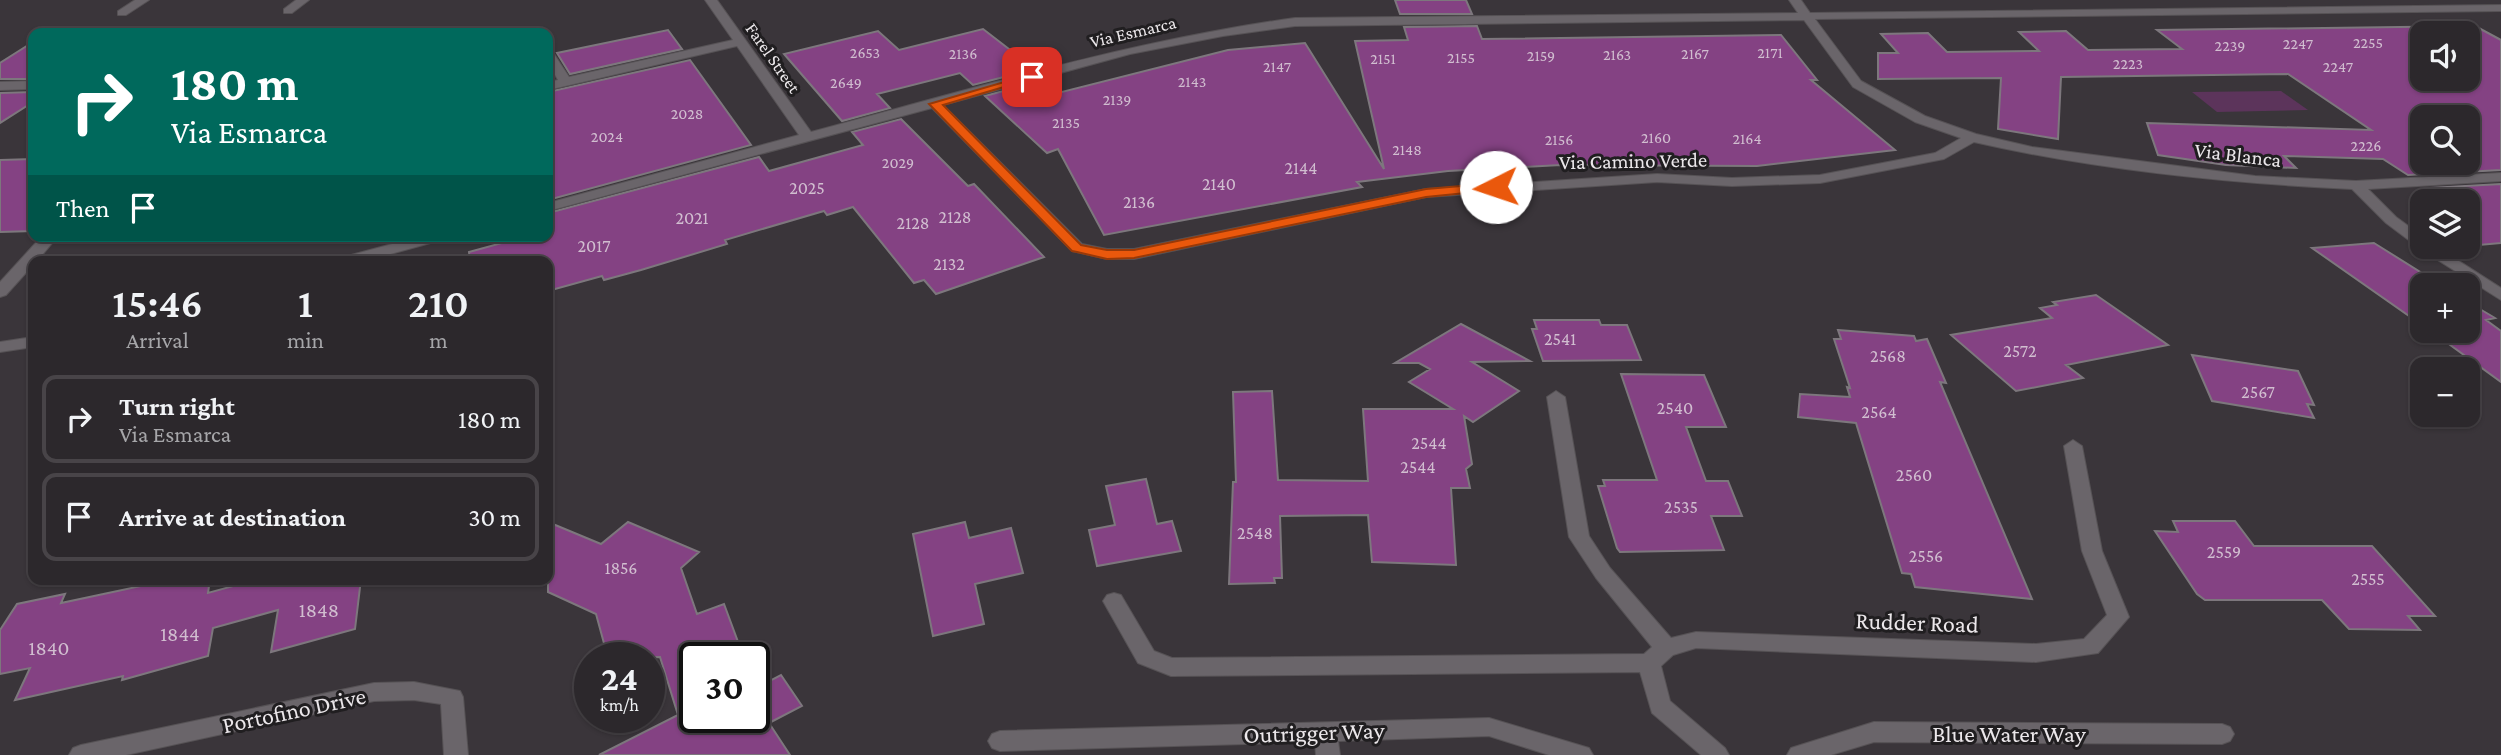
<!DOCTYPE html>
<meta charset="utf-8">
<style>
:root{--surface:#2c282c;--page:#343034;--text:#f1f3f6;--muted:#a6a6a9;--line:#484448}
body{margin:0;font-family:"Crimson Pro",serif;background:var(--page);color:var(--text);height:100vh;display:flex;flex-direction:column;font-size:26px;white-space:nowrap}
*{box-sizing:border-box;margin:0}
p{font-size:23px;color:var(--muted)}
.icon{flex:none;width:38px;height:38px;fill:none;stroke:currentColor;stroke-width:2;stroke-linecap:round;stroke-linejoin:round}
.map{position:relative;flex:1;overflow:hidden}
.side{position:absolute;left:28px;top:256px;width:525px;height:329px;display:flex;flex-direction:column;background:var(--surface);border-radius:14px;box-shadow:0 2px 5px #0004,0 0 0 2px var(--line)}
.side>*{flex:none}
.top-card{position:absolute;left:28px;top:28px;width:525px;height:214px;border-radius:14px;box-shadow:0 2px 5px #0004,0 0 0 2px var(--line);background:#00695c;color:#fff;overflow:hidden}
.fabs{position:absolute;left:2410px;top:21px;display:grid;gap:14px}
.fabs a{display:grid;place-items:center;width:70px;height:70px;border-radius:14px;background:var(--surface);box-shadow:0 2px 5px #0004,0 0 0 2px var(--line);font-size:35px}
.speed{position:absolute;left:574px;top:642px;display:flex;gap:14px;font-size:35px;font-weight:700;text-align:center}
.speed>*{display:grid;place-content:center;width:91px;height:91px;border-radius:50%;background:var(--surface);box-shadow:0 2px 5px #0004,0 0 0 2px var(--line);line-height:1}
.speed small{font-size:18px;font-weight:400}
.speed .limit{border:4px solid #111;border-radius:10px;background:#fff;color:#111}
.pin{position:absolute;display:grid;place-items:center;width:60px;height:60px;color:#fff;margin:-30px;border-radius:14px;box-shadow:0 4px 10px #0006}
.me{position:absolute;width:77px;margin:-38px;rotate:266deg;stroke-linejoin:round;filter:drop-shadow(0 0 5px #0008)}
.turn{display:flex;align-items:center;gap:24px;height:147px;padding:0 28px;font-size:32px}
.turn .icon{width:91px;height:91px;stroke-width:2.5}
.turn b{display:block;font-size:49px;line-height:60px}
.then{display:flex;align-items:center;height:66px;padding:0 28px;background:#0003;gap:14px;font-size:26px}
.eta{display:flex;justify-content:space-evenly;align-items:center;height:119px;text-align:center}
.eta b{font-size:42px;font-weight:600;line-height:49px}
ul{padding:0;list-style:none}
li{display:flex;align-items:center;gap:21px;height:88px;margin:0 14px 10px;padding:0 14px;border:4px solid var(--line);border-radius:14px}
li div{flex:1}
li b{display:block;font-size:26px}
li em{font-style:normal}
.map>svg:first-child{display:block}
.green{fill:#5c345b}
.building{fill:#844283;stroke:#7d777d;stroke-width:2;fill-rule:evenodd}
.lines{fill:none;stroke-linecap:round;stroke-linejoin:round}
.minor-casing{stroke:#565255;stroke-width:2}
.minor{fill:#6a656a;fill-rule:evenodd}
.route{fill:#ea580c;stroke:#983908;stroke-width:2}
.labels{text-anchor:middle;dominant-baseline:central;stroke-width:6;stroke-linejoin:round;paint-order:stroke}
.far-number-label{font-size:16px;fill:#d1bed0}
.far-street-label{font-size:18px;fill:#ebe7ea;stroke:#201e20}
.number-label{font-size:18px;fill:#d1bed0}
.street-label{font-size:21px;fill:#ebe7ea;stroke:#201e20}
.near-number-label{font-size:21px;fill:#d1bed0}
.near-street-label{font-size:24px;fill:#ebe7ea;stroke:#201e20}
</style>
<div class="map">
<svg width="2501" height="755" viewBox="0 0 2501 755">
<rect width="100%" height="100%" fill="#3a353a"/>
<path class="green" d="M 2281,91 L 2308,110 L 2217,112 L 2192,92 Z"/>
<path class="building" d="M 1395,0 L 1466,0 L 1472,14 L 1400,14 Z
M 1477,26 L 1482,39 L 1781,35 L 1817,80 L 1811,80 L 1895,150 L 1757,166 L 1561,165 L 1448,171 L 1357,182 L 1362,187 L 1104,235 L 1058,149 L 1047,153 L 985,96 L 1047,79 L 1062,92 L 1228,50 L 1305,43 L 1384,169 L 1355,41 L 1408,40 L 1404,27 Z
M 2475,26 L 2501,40 L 2501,170 L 2408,175 L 2383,159 L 2284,156 L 2296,168 L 2226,165 L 2158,155 L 2147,123 L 2371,130 L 2288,74 L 2061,77 L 2058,139 L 1998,129 L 2001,78 L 1878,79 L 1878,53 L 1898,53 L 1881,34 L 1928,33 L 1947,52 L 2039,51 L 2019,32 L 2066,31 L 2088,50 L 2182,49 L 2157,30 ZM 2422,33 L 2468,33 L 2468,79 L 2422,79 ZM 2422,117 L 2468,117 L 2468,163 L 2422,163 Z
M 983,29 L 1035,69 L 973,85 L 960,73 L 877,94 L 890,108 L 842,121 L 784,54 L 878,31 L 899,50 Z
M 668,30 L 682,49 L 570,74 L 557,53 Z
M 33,42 L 33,79 L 0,79 L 0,63 Z
M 690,60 L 751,145 L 548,200 L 548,92 Z
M 33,92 L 33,102 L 0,123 L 0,93 Z
M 901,119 L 968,186 L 974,184 L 1044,257 L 936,294 L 924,280 L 914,283 L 853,207 L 827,215 L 824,211 L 725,240 L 727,244 L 641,270 L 604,280 L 602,276 L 548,291 L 548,261 L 470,261 L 469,252 L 527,236 L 548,236 L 548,213 L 759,157 L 769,171 L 863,145 L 852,132 Z
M 33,159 L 33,231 L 0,232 L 0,160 Z
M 2501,184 L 2501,243 L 2468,246 L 2468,201 L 2448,201 L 2428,188 Z
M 2374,243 L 2441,285 L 2422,285 L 2422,325 L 2312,248 Z
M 2096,295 L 2168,345 L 2066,365 L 2083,378 L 2016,391 L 1951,335 L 2052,318 L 2040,308 L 2057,305 L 2053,302 Z
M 2468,302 L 2495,318 L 2486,320 L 2501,331 L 2501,382 L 2431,331 L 2468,331 Z
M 1534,320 L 1599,320 L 1601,325 L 1627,325 L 1641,360 L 1543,361 L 1532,329 L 1537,329 Z
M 1461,324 L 1530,361 L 1472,362 L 1519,391 L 1473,422 L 1464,416 L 1472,464 L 1466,469 L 1470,488 L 1451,488 L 1456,565 L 1372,562 L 1368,515 L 1280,516 L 1282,578 L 1274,578 L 1275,583 L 1229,584 L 1233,482 L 1236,482 L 1233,392 L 1272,391 L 1278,480 L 1368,481 L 1363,409 L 1453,409 L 1409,382 L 1430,369 L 1419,363 L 1395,363 Z
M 1838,330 L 1914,336 L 1916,341 L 1927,339 L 1946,383 L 1940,382 L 2032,599 L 1915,587 L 1911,574 L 1902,573 L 1856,423 L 1798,417 L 1800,394 L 1850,397 L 1847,387 L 1850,388 L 1834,339 L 1841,339 Z
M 2192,355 L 2298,371 L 2314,405 L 2307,404 L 2314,418 L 2212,401 Z
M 1621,374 L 1704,375 L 1726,427 L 1686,427 L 1706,481 L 1728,481 L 1742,516 L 1711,516 L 1724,550 L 1620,552 L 1617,548 L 1598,486 L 1605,486 L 1603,480 L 1657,480 Z
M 1146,479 L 1157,524 L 1172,521 L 1181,551 L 1097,566 L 1089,530 L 1115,525 L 1106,486 Z
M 2173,521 L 2235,521 L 2254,546 L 2372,546 L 2435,616 L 2408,616 L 2420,630 L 2349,629 L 2322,600 L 2205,600 L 2197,594 L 2155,531 L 2178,532 Z
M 548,522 L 601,544 L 628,522 L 699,552 L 681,568 L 697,614 L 724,604 L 744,658 L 695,658 L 695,718 L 754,718 L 754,689 L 781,675 L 802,706 L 769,723 L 790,755 L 599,755 L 678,715 L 660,657 L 608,658 L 596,614 L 548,592 Z
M 965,522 L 969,538 L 1011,528 L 1023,573 L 975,584 L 984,624 L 933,636 L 913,534 Z
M 161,579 L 210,579 L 208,593 L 259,579 L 361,579 L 355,629 L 271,652 L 278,610 L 213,628 L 208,656 L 122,680 L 123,676 L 15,700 L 30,668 L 0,674 L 0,630 L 17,604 L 65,594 L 61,603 L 160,582 Z"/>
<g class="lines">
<defs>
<path id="minor" d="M 135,0 L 149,0 L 126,15 L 118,15 L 118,11 Z
M 296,0 L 309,0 L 292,13 L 284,13 L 284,9 Z
M 705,0 L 717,0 L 811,132 C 971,89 1130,41 1295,18 L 1798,13 L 1789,0 L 1801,0 L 1810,13 L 2501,5 L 2501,11 L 1815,19 L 1861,81 L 1925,116 L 1976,134 L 2032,147 L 2255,176 L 2356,181 L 2501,173 L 2501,181 L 2368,189 L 2396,217 L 2422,236 L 2422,247 L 2437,247 L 2501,288 L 2501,300 L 2422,250 L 2386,223 L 2352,189 C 2226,183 2097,170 1974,142 L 1944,159 L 1820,183 L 1732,186 L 1657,182 L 1426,197 L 1134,259 L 1107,259 L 1072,251 L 932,108 L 548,211 L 548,203 L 799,135 L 737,46 L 548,90 L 548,82 L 558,80 L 548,63 L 548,50 L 552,51 L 569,77 L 733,40 ZM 1804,20 L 1853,87 L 1915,122 L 1961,138 L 1935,153 L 1820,175 L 1732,178 L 1657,174 L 1426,189 L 1134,249 L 1107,249 L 1082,244 L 943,105 L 1130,54 L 1223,36 L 1295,26 Z
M 33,81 L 33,89 L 0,90 L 0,82 Z
M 42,236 L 58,236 L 37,261 L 33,261 L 33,265 L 6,295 L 0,297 L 0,282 Z
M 422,236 L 447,236 L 445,239 L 365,261 L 338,261 L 340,258 Z
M 33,337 L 33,347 L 0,352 L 0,342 Z
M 1556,391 L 1565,397 L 1589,536 L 1610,568 L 1671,638 L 1696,632 L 2036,644 L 2084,639 L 2107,615 L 2082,551 L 2064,446 L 2073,440 L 2082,446 L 2102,551 L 2129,617 L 2098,653 L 2036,662 L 1696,648 L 1673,655 L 1661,666 L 1670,701 L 1725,748 L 1729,755 L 1701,755 L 1652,713 L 1640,672 L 1171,676 L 1138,663 L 1103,601 L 1107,595 L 1114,593 L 1121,595 L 1154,651 L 1172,658 L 1644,654 L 1652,647 L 1596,578 L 1569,537 L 1547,397 Z
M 414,682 L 460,691 L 463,697 L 468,755 L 444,755 L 441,704 L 414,700 L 374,701 L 126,755 L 69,755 L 73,748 L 81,745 L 374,683 Z
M 1489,718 L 1589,748 L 1593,755 L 1549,755 L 1489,736 L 1338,741 L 1340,755 L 1316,755 L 1315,742 L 1000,751 L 992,748 L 988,741 L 992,734 L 1000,731 Z
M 1874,722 L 2222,724 L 2230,727 L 2234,734 L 2230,741 L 2222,744 L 1874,742 L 1831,755 L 1787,755 L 1791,748 Z"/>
</defs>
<use href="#minor" class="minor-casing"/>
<use href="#minor" class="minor"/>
</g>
<path class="route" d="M 1028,75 L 1038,77 L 943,105 L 1081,245 L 1107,250 L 1134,250 L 1426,189 L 1496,183 L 1503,187 L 1496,190 L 1426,197 L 1134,258 L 1107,259 L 1077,252 L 1072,251 L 929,104 Z"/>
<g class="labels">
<g class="far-number-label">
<text x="2368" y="42">2255</text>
<text x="2298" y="43">2247</text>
<text x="2230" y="45">2239</text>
<text x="865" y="52">2653</text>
<text x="1770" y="52">2171</text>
<text x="963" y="53">2136</text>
<text x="1695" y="53">2167</text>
<text x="1617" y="54">2163</text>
<text x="1541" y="55">2159</text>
<text x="1461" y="57">2155</text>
<text x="1383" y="58">2151</text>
<text x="2128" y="63">2223</text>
<text x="1277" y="66">2147</text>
<text x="2338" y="66">2247</text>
<text x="1192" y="81">2143</text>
<text x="846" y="82">2649</text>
<text x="1117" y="99">2139</text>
<text x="687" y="113">2028</text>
<text x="1066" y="122">2135</text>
<text x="607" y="136">2024</text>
<text x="1656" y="137">2160</text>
<text x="1747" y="138">2164</text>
<text x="1559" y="139">2156</text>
<text x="2366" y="145">2226</text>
<text x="1407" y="149">2148</text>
<text x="898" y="162">2029</text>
</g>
<g class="far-street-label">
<text transform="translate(1133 32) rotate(-13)">Via Esmarca</text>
<text transform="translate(773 58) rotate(55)">Farel Street</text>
</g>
<g class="number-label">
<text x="1301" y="168">2144</text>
<text x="1219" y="184">2140</text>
<text x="807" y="188">2025</text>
<text x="1139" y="202">2136</text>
<text x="955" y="217">2128</text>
<text x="692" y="218">2021</text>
<text x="913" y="223">2128</text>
<text x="594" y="246">2017</text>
<text x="949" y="264">2132</text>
<text x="1560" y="339">2541</text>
<text x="2020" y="351">2572</text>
<text x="1888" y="356">2568</text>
<text x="2258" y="392">2567</text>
<text x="1675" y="408">2540</text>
<text x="1879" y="412">2564</text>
<text x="1429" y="443">2544</text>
<text x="1418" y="467">2544</text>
<text x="1914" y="475">2560</text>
<text x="1681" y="507">2535</text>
<text x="1255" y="533">2548</text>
<text x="2224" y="552">2559</text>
<text x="1926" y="556">2556</text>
<text x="621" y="568">1856</text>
<text x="2368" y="579">2555</text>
</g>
<g class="street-label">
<text transform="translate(2238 155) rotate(7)">Via Blanca</text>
<text transform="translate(1633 161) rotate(-1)">Via Camino Verde</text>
</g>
<g class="near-number-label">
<text x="319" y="610">1848</text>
<text x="180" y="634">1844</text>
<text x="49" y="648">1840</text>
</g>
<g class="near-street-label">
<text transform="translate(1917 622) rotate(2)">Rudder Road</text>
<text transform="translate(294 710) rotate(-12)">Portofino Drive</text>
<text transform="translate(1314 732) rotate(-2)">Outrigger Way</text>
<text x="2009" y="733">Blue Water Way</text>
</g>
</g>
</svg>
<div class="fabs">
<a><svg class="icon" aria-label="sound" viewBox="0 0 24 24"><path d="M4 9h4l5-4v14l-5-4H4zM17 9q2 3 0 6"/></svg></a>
<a><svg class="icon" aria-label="search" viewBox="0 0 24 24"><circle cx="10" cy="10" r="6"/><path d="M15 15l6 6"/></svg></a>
<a><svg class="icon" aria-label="layers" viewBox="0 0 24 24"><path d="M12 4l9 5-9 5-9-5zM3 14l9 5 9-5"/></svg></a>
<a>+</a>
<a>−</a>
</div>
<div class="speed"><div>24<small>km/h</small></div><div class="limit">30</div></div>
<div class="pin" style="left:1032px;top:77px;background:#d93025"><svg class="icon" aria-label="arrive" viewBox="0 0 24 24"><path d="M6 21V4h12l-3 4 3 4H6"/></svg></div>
<svg class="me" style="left:1496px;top:187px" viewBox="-20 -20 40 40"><circle r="19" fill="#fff"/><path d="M0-13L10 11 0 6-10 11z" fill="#ea580c"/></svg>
<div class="top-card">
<div class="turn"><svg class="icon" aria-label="right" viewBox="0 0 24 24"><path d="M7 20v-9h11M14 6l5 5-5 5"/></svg><div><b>180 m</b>Via Esmarca</div></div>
<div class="then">Then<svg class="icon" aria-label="arrive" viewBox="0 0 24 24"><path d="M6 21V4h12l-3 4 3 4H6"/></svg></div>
</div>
<section class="side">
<div class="eta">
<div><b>15:46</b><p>Arrival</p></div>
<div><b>1</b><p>min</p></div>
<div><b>210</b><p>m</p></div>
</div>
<ul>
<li><svg class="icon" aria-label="right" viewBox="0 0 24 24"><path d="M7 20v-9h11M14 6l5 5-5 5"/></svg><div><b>Turn right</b><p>Via Esmarca</p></div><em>180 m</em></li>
<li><svg class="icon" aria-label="arrive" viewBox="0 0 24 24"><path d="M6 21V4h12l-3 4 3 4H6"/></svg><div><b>Arrive at destination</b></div><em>30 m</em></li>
</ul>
</section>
</div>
